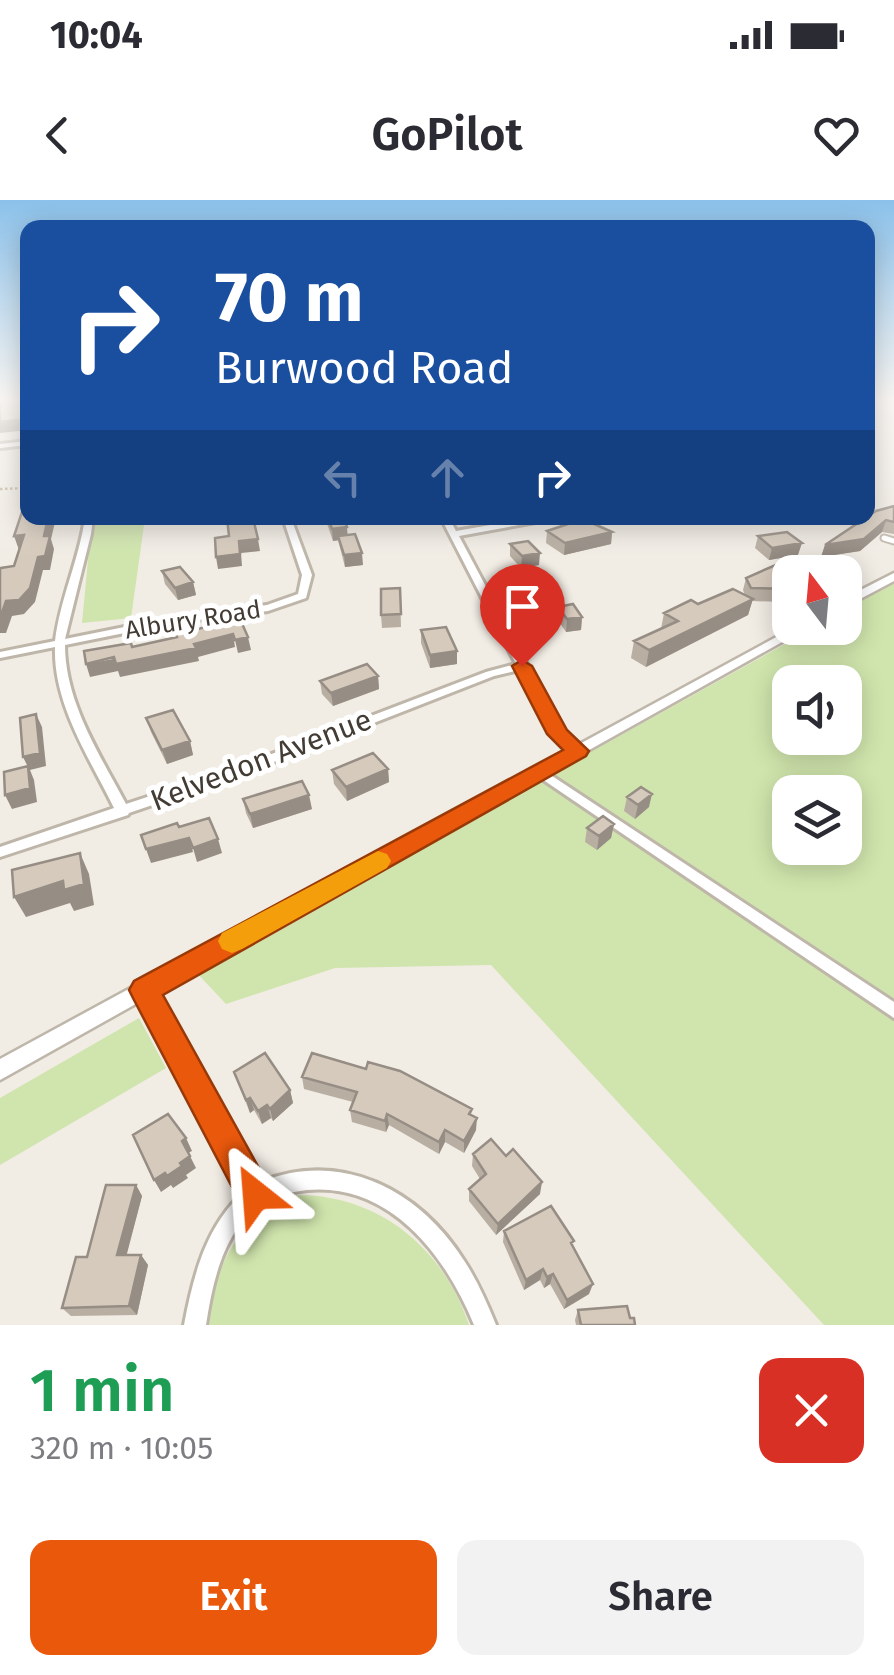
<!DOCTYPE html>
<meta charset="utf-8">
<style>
:root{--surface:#fff;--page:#f2f2f3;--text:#2b2b33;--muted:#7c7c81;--accent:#ea580c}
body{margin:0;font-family:"Fira Sans",sans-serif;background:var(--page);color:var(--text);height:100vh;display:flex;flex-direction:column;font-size:38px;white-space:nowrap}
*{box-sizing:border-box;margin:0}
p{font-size:32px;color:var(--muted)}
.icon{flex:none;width:55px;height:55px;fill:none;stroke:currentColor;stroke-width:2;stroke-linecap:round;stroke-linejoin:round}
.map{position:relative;height:1125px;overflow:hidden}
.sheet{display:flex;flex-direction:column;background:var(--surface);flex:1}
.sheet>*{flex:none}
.guide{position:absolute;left:20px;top:20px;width:855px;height:305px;border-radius:20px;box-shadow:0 5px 25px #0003;background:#1a4fa0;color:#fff;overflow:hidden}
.needle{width:65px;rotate:344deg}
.buttons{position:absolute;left:772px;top:355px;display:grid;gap:20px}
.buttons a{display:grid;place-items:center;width:90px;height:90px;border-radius:20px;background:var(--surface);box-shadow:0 5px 25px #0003;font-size:50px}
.pin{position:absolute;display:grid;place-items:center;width:85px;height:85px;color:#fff;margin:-102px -42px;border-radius:50% 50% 50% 0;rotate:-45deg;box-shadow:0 0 10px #0007}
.pin .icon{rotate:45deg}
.me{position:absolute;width:110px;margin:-55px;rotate:332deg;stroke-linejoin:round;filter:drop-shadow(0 0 8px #0008)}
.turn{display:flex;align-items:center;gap:35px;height:210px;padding:0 30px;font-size:45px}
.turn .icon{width:130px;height:130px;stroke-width:2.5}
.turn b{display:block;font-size:70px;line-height:85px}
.lanes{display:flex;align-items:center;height:95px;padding:0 30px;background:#0003;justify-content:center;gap:50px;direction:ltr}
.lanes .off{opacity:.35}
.round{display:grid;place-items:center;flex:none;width:105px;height:105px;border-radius:20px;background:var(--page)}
.head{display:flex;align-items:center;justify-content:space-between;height:170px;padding:0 30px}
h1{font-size:60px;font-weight:600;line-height:75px;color:#1e9e55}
.button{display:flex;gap:20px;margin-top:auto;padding:20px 30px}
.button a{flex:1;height:115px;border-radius:20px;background:var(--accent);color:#fff;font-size:40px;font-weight:600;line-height:115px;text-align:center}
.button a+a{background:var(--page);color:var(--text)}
.status{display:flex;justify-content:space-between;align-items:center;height:70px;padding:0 50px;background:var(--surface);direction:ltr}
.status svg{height:28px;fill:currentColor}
header{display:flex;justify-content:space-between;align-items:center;height:130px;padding:0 30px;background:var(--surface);font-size:45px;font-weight:600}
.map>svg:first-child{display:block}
.green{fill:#d0e5ad;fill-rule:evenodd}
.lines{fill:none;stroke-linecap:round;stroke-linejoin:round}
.service-far1-casing{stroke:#bfb6aa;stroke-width:6}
.service-casing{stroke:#bfb6aa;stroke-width:9}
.minor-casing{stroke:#bfb6aa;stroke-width:6}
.tertiary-casing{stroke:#bfb6aa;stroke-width:5}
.path{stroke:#beae98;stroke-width:2.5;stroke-dasharray:2.5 2.5;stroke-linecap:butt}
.service-far1{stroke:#fff;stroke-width:4}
.service{stroke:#fff;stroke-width:5}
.minor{fill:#fff;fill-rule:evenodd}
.tertiary{fill:#fff;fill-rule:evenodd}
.wall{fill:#b8aea2}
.shaded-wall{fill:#968d84}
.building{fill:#d6cabc;stroke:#968d84;stroke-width:2.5}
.route{fill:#ea580c;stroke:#983908;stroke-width:2.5}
.slow{fill:#f59e0b}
.labels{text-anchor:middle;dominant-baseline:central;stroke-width:10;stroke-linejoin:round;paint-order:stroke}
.far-street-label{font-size:25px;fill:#433c34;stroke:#fff}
.street-label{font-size:30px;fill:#433c34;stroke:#fff}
</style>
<div class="status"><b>10:04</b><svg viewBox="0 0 49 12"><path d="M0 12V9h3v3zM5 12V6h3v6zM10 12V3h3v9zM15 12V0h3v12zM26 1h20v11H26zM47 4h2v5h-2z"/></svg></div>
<header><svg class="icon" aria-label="back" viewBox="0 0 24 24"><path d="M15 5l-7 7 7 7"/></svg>GoPilot<svg class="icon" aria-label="heart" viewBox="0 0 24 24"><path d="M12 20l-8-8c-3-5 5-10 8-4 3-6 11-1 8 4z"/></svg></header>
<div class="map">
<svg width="894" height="1125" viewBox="0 0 894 1125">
<rect width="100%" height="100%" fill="#f1ece4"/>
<path class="green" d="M 92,318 L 145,318 L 131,418 L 82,423 Z
M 894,383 L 894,1125 L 824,1125 L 491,765 L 335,768 L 226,804 L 195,771 L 814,428 L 845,428 L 845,410 ZM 790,482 L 845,482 L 845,538 L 790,538 ZM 790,592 L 845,592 L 845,648 L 790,648 Z
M 139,818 L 166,868 L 0,965 L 0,898 Z
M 300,995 C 380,996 444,1049 469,1125 L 209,1125 C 213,1063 240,1016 300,995 Z"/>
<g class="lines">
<defs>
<path id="service-far1" d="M 883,198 L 894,200"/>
<path id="service" d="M 884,338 L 894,341"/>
<path id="minor" d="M 28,241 L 28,245 L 0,248 L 0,244 Z
M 85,318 L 93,318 L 91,334 L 65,439 L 179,416 L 267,405 L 298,394 L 302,375 L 283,318 L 291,318 L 312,375 L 306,398 L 268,411 L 179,422 L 65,445 C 65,502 100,555 126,604 L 235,568 L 486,472 L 516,464 L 441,318 L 449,318 L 456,331 L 530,318 L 545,318 L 541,321 L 459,336 L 563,532 L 584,551 L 578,555 C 547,539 534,500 519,470 L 494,476 L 243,574 L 129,613 L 128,615 L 0,657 L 0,647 L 114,608 C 90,559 53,504 55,447 L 0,458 L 0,452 L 55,441 C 60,399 79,360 85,318 Z
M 540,568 L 894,802 L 894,818 L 536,575 L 534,572 L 536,569 Z
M 144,783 L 150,785 L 260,982 C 342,949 420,990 465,1062 C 478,1082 487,1103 496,1125 L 474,1125 C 446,1056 390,982 307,990 C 274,994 255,1002 236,1030 C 218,1058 211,1092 206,1125 L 184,1125 C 193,1077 206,1025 244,992 L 138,795 L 136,790 L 138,785 Z"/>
<path id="tertiary" d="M 894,373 L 894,381 L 845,407 L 845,398 Z
M 793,428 L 807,428 L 0,880 L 0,859 Z"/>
</defs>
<use href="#service-far1" class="service-far1-casing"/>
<use href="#service" class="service-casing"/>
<use href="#minor" class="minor-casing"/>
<use href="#tertiary" class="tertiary-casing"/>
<path class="path" d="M 0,289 L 28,288"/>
<use href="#service-far1" class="service-far1"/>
<use href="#service" class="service"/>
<use href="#minor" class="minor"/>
<use href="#tertiary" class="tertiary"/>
</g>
<path class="wall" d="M 894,306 L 894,334 L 882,332 L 860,351 L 821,357 L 825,345 Z
M 325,318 L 344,318 L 347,335 L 363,365 L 345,367 L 338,340 L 333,341 Z
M 547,331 L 612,332 L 611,344 L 564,355 L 546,343 Z
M 758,336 L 798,355 L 769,360 L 755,348 Z
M 510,344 L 539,365 L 521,368 L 510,356 Z
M 804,368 L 802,372 L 790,372 L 790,393 L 786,395 L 784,402 L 752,401 L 748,415 L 646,467 L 631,458 L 634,441 L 661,429 L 664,413 L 698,404 L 745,395 L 743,390 L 746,378 Z
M 162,371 L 193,382 L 196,395 L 178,400 L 165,384 Z
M 400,388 L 401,427 L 382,428 L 381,415 Z
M 558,407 L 582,417 L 581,430 L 566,432 L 557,419 Z
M 421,430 L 457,451 L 457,464 L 430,468 L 421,443 Z
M 378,476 L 379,489 L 333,506 L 322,494 L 320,481 Z
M 146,518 L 190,541 L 193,555 L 167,564 L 151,532 Z
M 388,569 L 389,582 L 347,601 L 334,584 L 332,570 Z
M 627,597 L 649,607 L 635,619 L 624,611 Z
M 243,599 L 312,609 L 253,628 L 246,613 Z
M 614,624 L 611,638 L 597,650 L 585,642 L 587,628 Z
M 234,872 L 290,890 L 293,903 L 273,921 L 271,918 L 262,924 L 254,910 L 250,913 Z
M 302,877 L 472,909 L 471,915 L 476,930 L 464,953 L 445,942 L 439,954 L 389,925 L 386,932 L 352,922 L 350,910 L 353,902 L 304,889 Z
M 473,954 L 540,994 L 496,1035 L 469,1001 L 469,989 L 480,979 L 472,966 Z
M 136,985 L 142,996 L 126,1055 L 141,1055 L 148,1065 L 137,1115 L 71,1116 L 62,1108 L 87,1057 Z
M 504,1031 L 573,1046 L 589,1094 L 564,1109 L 550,1084 L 544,1088 L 540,1080 L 524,1090 L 503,1042 Z
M 578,1110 L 630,1118 L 635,1125 L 576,1125 L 575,1120 Z"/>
<path class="shaded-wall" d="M 28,219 L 28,230 L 0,233 L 0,222 Z
M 48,318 L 56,318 L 51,339 L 54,349 L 50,370 L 43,370 L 35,402 L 24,414 L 12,416 L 6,433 L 0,433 L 0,418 L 6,401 L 44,336 Z
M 886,320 L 882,332 L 860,351 L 821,357 L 825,345 Z
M 347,327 L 348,339 L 333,341 L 332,329 Z
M 612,332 L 611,344 L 564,355 L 565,343 Z
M 24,335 L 19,350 L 14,336 Z
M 258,339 L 260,351 L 241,353 L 242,366 L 218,369 L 216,357 L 239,341 Z
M 802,343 L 798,355 L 769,360 L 772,348 Z
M 362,353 L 363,365 L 345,367 L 344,355 Z
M 540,353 L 539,365 L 521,368 L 522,356 Z
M 193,382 L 196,395 L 178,400 L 175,388 Z
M 753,399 L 748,415 L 646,467 L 649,450 Z
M 582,417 L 581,430 L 566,432 L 567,419 Z
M 233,434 L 235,447 L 198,457 L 199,461 L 120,477 L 118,471 L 90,477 L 86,464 L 194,444 Z
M 248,437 L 251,450 L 238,453 L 235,440 Z
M 457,451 L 457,464 L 430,468 L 430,455 Z
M 378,476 L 379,489 L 333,506 L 331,493 Z
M 36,514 L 42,527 L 46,566 L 30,570 L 34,580 L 37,602 L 12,609 L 5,595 L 28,567 L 23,557 Z
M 190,541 L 193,555 L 167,564 L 162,550 Z
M 388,569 L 389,582 L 347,601 L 346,587 Z
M 652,594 L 649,607 L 635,619 L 638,605 Z
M 309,595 L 312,609 L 253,628 L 250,614 Z
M 614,624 L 611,638 L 597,650 L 599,636 Z
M 189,638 L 193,652 L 151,663 L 146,649 Z
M 218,639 L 222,653 L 197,662 L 193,648 Z
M 80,653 L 89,674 L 94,705 L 74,711 L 70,703 L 26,717 L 14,697 L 63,681 Z
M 290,890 L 293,903 L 273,921 L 270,909 Z
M 250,898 L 254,910 L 250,913 L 246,900 Z
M 267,905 L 271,918 L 262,924 L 258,911 Z
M 387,914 L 389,925 L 386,932 L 385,921 Z
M 477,918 L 476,930 L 464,953 L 464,941 Z
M 445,930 L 445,942 L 439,954 L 439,942 Z
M 186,938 L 192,951 L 188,953 L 182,941 Z
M 190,956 L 196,968 L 186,975 L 188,978 L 173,988 L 171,985 L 161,992 L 154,980 Z
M 542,982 L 540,994 L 496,1035 L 498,1024 Z
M 136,985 L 142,996 L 124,1065 L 117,1055 Z
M 141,1055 L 148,1065 L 137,1115 L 129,1106 Z
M 543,1069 L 540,1080 L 524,1090 L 526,1080 Z
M 553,1074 L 550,1084 L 544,1088 L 547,1077 Z
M 593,1084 L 589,1094 L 564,1109 L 567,1100 Z"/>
<path class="building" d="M 0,198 L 28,198 L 28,219 L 0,222 Z
M 28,294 L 28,318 L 48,318 L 44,336 L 50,336 L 45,356 L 38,357 L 30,388 L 19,400 L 6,401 L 0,418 L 0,369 L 1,368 L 14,366 L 24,335 L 14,336 Z
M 894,306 L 894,322 L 886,320 L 864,339 L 825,345 L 876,311 Z
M 227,318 L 253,318 L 258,339 L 239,341 L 240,354 L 216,357 L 215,338 L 229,336 Z
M 328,318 L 344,318 L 347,327 L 332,329 Z
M 583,319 L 612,332 L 565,343 L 547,331 Z
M 787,332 L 802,343 L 772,348 L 758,336 Z
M 355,334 L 362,353 L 344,355 L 338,336 Z
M 528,341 L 540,353 L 522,356 L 510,344 Z
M 787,360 L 804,368 L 796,372 L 798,372 L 790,372 L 790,382 L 785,384 L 788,389 L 751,388 L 746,378 Z
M 180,367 L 193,382 L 175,388 L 162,371 Z
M 400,388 L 401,414 L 381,415 L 381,389 Z
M 733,389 L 753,399 L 649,450 L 634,441 L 678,421 L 664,413 L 691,400 L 698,404 Z
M 573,404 L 582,417 L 567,419 L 558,407 Z
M 240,419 L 248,437 L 235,440 L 233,434 L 194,444 L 196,448 L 116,464 L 114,457 L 86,464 L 84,451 L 131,443 L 132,447 L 177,437 L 173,426 L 186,423 L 189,431 Z
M 446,427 L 457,451 L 430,455 L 421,430 Z
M 367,464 L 378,476 L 331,493 L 320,481 Z
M 173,510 L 190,541 L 162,550 L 146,518 Z
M 36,514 L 40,553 L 23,557 L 20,518 Z
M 373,553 L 388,569 L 346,587 L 332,570 Z
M 28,566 L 30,588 L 5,595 L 4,572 Z
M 302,581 L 309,595 L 250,614 L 243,599 Z
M 641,587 L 652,594 L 638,605 L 627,597 Z
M 603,616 L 614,624 L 599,636 L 587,628 Z
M 209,618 L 218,639 L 193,648 L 189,638 L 146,649 L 141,635 L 177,623 L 179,627 Z
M 80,653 L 84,684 L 64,690 L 63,681 L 14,697 L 12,670 Z
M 265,853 L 290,890 L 270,909 L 267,905 L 258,911 L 250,898 L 246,900 L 234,872 Z
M 312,853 L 366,869 L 368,862 L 400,871 L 472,909 L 469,914 L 477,918 L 464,941 L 445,930 L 439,942 L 387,914 L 385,921 L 350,910 L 357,892 L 302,877 Z
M 168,914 L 186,938 L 182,941 L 190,956 L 180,963 L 182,966 L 167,976 L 165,973 L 154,980 L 133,935 Z
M 491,939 L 506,956 L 513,949 L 542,982 L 498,1024 L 469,989 L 486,974 L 473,954 Z
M 106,985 L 136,985 L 117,1055 L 141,1055 L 129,1106 L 62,1108 L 76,1057 L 87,1057 Z
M 551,1006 L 574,1041 L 571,1043 L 593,1084 L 567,1100 L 553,1074 L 547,1077 L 543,1069 L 526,1080 L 504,1031 Z
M 627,1106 L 630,1118 L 634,1118 L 635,1125 L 581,1125 L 578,1110 Z"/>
<linearGradient id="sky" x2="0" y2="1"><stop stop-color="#8bc1ea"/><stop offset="0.56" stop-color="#f9f6f3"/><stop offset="1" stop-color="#f9f6f3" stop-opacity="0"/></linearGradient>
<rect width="894" height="356" fill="url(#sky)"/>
<path class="route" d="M 522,460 L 532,466 L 567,530 L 589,551 L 586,556 L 163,795 L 274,995 L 269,1008 L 256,1013 L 243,1008 L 134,800 L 129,790 L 134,781 L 563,550 L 547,534 L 512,466 Z"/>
<path class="slow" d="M 378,651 L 387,654 L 391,661 L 387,668 L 242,749 L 232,753 L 222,749 L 218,741 L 222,733 Z"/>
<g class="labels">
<g class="far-street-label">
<text transform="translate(193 420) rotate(-9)">Albury Road</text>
</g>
<g class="street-label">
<text transform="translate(261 560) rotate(-21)">Kelvedon Avenue</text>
</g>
</g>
</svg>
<div class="buttons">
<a><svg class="needle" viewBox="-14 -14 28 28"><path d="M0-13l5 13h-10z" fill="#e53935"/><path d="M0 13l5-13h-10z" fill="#7c7c81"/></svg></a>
<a><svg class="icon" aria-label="sound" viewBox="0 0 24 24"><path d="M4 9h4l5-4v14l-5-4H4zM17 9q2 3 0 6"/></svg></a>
<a><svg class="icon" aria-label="layers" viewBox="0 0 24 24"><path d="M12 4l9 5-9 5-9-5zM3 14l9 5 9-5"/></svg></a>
</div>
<div class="pin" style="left:522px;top:466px;background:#d93025"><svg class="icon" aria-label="arrive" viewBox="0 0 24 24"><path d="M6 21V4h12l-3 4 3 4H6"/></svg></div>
<svg class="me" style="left:256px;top:995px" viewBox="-20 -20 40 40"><path d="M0-17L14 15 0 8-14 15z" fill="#ea580c" stroke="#fff" stroke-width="4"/></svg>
<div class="guide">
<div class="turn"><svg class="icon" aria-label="right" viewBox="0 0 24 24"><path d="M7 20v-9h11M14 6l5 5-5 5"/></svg><div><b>70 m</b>Burwood Road</div></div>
<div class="lanes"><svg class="icon off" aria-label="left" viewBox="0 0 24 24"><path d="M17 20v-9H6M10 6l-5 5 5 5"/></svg><svg class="icon off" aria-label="ahead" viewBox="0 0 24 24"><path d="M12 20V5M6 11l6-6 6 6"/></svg><svg class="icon" aria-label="right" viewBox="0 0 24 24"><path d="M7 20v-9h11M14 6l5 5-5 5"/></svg></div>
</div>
</div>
<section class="sheet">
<div class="head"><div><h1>1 min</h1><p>320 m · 10:05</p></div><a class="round" style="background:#d93025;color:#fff"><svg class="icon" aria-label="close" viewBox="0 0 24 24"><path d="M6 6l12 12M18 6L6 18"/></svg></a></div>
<div class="button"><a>Exit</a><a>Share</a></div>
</section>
